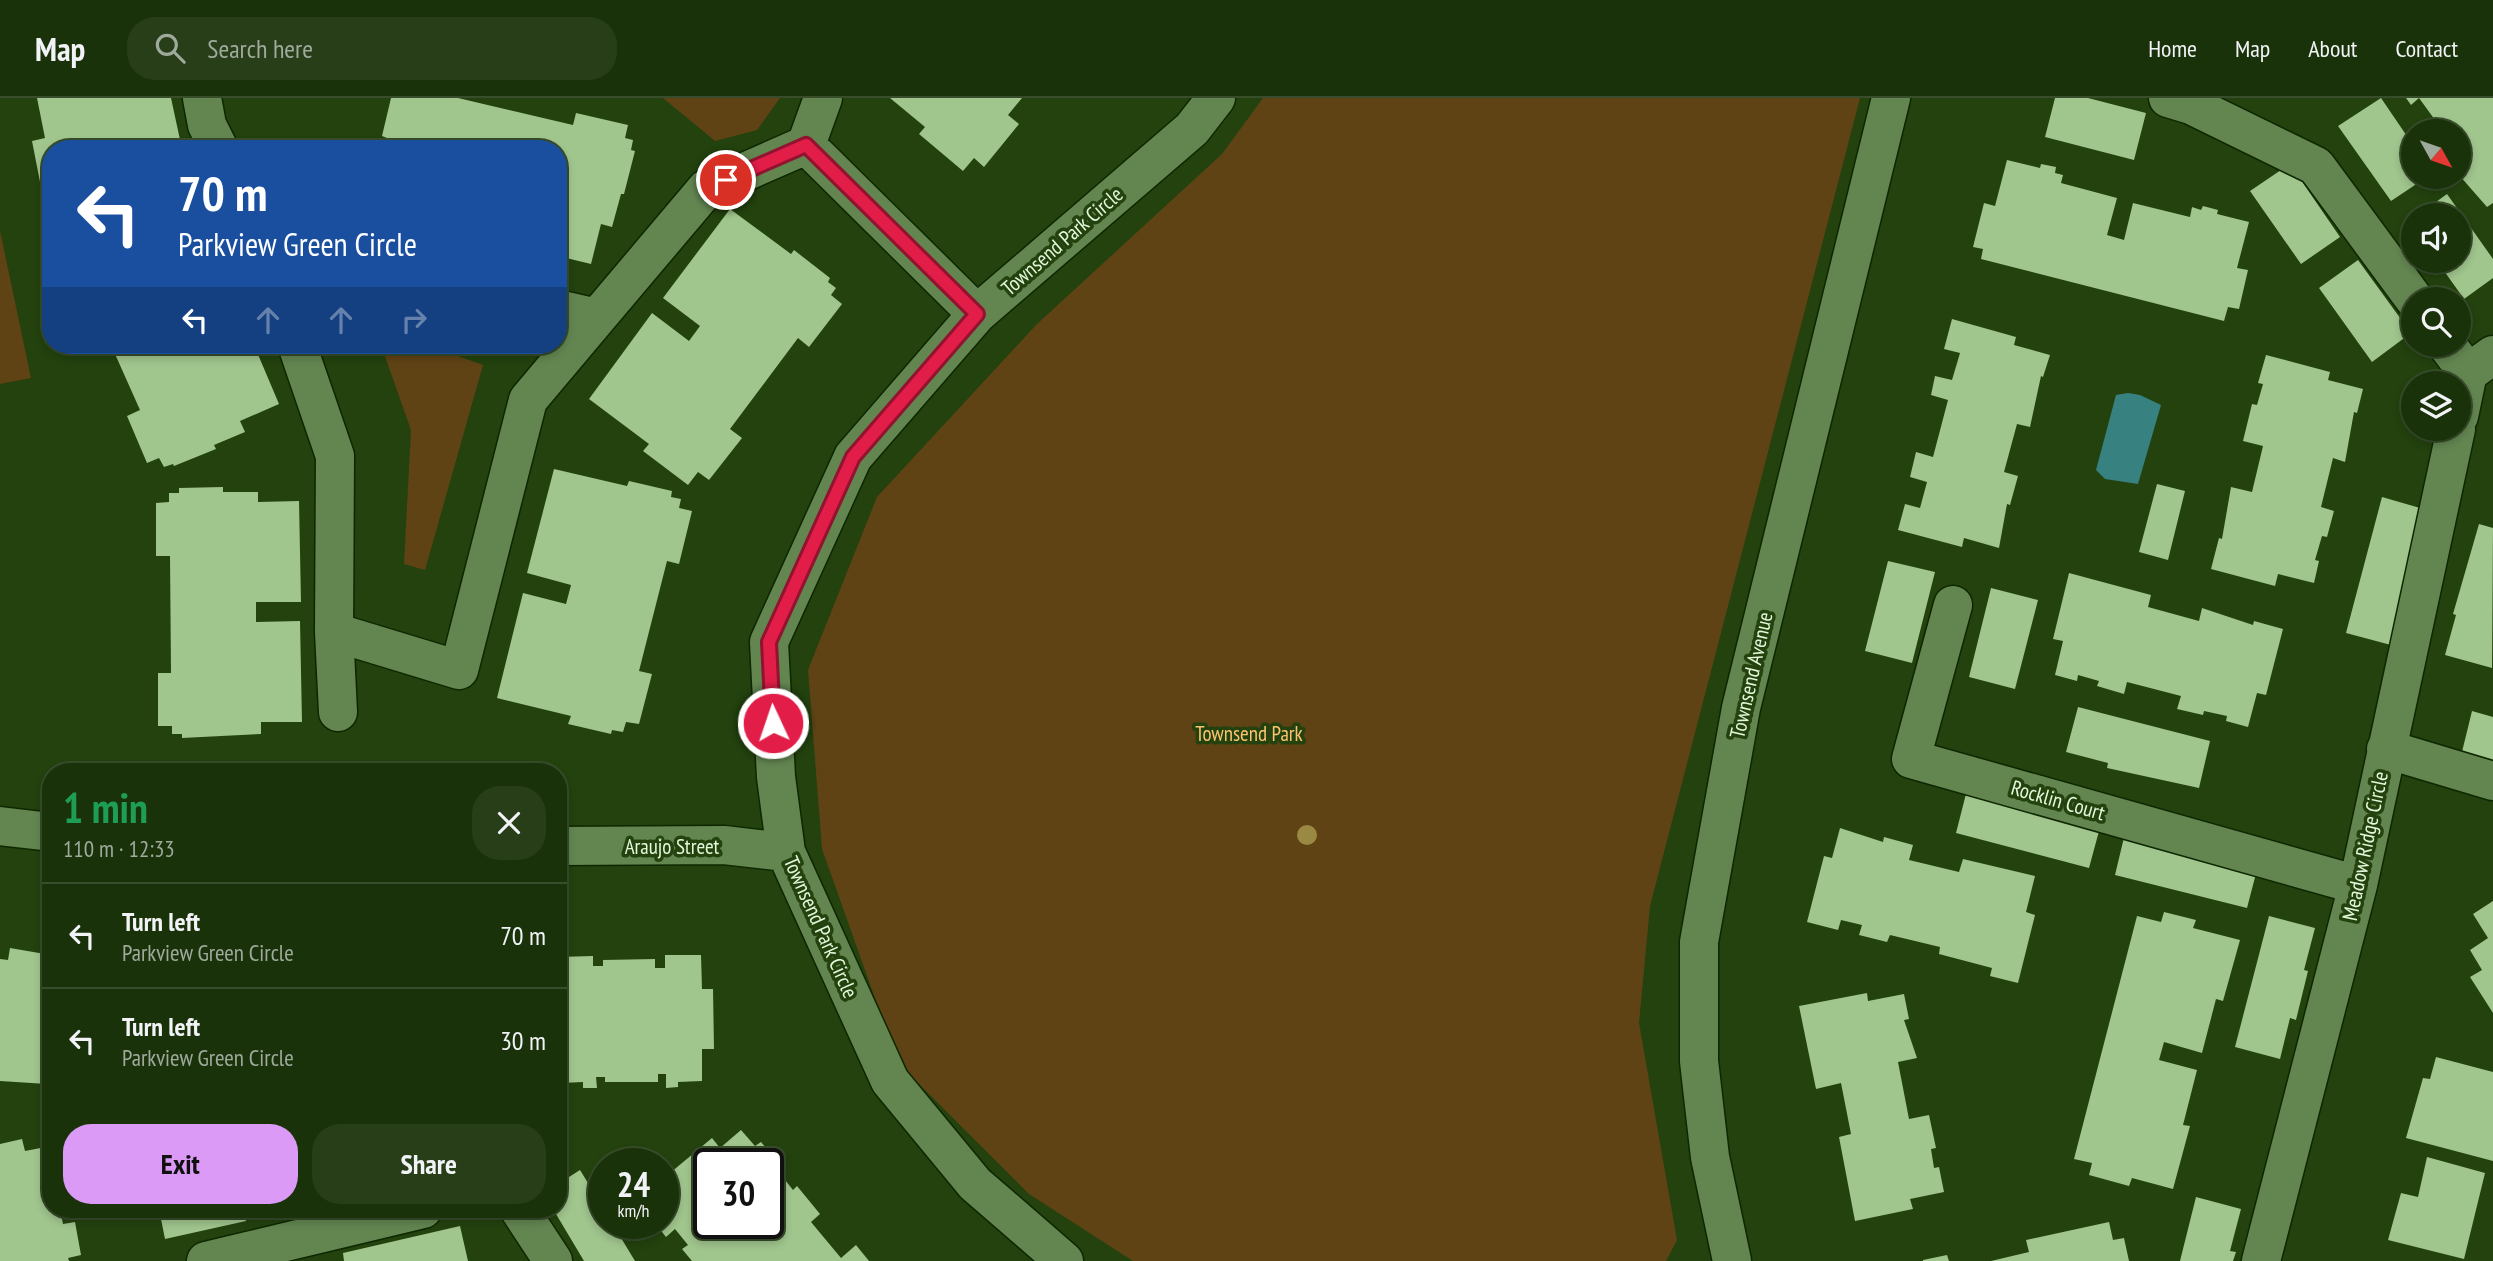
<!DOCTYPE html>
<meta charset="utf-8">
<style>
:root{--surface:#1a320a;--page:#273e18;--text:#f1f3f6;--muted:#9faa9c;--line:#384d2b;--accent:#da9af6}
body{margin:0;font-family:"PT Sans Narrow",sans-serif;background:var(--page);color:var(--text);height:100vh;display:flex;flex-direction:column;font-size:26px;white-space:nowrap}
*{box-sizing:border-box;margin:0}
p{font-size:23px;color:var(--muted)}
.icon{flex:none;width:38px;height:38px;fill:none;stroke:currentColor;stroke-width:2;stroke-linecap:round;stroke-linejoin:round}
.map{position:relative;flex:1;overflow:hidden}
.details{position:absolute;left:42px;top:665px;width:525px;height:455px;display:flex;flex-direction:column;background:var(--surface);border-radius:28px;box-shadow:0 4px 10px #0003,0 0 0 2px var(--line)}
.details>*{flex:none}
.banner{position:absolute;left:42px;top:42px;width:525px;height:214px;border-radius:28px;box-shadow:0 4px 10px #0003,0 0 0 2px var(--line);background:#1a4fa0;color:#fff;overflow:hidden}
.needle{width:46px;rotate:130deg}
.fabs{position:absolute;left:2401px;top:21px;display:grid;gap:14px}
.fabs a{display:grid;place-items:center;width:70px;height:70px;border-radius:50%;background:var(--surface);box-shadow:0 4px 10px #0003,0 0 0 2px var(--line);font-size:35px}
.speed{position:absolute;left:588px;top:1050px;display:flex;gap:14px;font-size:35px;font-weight:700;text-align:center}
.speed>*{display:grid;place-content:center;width:91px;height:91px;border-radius:50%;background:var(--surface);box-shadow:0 4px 10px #0003,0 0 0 2px var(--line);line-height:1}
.speed small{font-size:18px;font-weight:400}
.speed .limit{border:4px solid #111;border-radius:10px;background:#fff;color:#111}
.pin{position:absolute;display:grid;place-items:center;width:60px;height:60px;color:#fff;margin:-30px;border:4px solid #fff;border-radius:50%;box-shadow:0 2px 7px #0007}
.me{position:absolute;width:77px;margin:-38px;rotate:357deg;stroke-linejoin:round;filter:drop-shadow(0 0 5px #0008)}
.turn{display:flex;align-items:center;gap:24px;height:147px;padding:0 21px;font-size:32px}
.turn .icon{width:91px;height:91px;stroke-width:2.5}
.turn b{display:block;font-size:49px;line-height:60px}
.lanes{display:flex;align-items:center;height:66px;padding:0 21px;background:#0003;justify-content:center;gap:35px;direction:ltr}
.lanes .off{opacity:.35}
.round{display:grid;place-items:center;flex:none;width:74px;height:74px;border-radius:28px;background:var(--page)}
.headline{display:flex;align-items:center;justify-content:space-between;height:119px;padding:0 21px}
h1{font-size:42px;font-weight:700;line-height:52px;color:#1e9e55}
.button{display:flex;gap:14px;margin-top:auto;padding:14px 21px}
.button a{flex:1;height:80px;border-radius:28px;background:var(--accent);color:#111;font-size:28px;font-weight:700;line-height:80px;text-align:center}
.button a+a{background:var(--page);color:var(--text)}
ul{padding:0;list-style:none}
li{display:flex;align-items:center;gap:21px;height:105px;padding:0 21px;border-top:2px solid var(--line)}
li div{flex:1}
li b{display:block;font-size:26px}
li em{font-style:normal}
header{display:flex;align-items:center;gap:42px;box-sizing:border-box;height:98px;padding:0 35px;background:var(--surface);border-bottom:2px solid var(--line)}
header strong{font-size:33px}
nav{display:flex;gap:38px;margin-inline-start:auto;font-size:24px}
.search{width:490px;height:63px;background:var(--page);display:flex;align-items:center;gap:18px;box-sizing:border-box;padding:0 24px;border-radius:28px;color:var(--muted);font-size:26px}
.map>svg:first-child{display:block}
.green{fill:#604315}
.water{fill:#378181}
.building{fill:#a0c58d}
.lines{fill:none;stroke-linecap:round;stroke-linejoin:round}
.minor-casing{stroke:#0f2701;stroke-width:41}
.minor{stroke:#638651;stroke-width:38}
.tree{fill:#9a8943}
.route-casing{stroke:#92132f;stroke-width:18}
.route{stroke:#e11d48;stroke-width:12}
.labels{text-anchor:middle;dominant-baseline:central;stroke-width:7;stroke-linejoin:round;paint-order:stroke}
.street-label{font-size:21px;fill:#e3f7da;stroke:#23420e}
.park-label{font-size:21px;fill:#fcc36f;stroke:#23420e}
</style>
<header>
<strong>Map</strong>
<div class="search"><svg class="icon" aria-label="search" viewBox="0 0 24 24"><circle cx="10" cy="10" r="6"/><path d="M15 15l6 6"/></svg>Search here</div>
<nav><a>Home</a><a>Map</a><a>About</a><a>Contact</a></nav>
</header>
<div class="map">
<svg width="2493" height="1163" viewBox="0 0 2493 1163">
<rect width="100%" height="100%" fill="#23420e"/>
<path class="green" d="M 663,0 L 780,0 L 757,32 L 715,43 Z
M 1263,0 L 1860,0 L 1650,808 L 1639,925 L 1677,1142 L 1666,1163 L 1133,1163 L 1029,1096 L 898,965 L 822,751 L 808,572 L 877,399 L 1036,227 L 1222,56 Z
M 0,133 L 31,280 L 0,286 Z
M 381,247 L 427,247 L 483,267 L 425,472 L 404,466 L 411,332 Z"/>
<path class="water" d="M 2128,295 L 2140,297 L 2161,307 L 2138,386 L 2105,381 L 2096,372 L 2116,297 Z"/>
<path class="building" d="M 37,0 L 171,0 L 182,51 L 51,51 L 51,92 L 42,94 L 32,43 L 45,40 Z
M 391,0 L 458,0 L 573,27 L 576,15 L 628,27 L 625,40 L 633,42 L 631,52 L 635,53 L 624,96 L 621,96 L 612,129 L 601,126 L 591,166 L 558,158 L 558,51 L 384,51 L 387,40 L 382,38 Z
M 890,0 L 1022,0 L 1008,17 L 1019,26 L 984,69 L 974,60 L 963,73 L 919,36 L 925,29 Z
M 2055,0 L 2088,0 L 2146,15 L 2134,62 L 2045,39 Z
M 2381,0 L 2413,47 L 2413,79 L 2427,79 L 2391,103 L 2338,28 Z
M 2406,0 L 2493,0 L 2493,105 L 2487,109 L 2459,77 L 2459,33 L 2443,33 L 2419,0 L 2411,7 Z
M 2007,62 L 2040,70 L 2041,66 L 2056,69 L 2055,75 L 2063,77 L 2061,85 L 2117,100 L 2107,137 L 2124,142 L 2133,105 L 2190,119 L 2192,109 L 2201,112 L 2203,108 L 2218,112 L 2217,116 L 2249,124 L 2237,170 L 2248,172 L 2239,211 L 2228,209 L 2224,223 L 1981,161 L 1983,151 L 1973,149 L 1984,105 L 1995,108 Z
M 2290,66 L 2340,139 L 2301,166 L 2250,93 Z
M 2447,96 L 2493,161 L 2493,180 L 2464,201 L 2437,163 L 2459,163 L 2459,117 L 2418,117 Z
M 730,111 L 791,156 L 794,152 L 830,180 L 828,184 L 836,190 L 831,197 L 842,206 L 809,249 L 798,240 L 730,331 L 742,340 L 709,382 L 698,374 L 688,387 L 643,353 L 649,346 L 589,301 L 652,215 L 689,243 L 700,228 L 663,200 Z
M 2358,162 L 2411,235 L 2372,264 L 2319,190 Z
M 1952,221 L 2016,239 L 2014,247 L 2050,257 L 2043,279 L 2041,278 L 2030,329 L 2017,326 L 2004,374 L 2018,378 L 2010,407 L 2007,406 L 1999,450 L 1964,440 L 1962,449 L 1898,432 L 1905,406 L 1920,410 L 1927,384 L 1910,379 L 1916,354 L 1933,359 L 1948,302 L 1931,297 L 1935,278 L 1952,282 L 1960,255 L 1944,251 Z
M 111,247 L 254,247 L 279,306 L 240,323 L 245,334 L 214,347 L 216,351 L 174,368 L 173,366 L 164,369 L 159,360 L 147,365 L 127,318 L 140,312 Z
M 504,247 L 540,247 L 538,256 Z
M 2266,257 L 2330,274 L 2328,282 L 2363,291 L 2357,315 L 2354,314 L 2345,364 L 2333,360 L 2321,409 L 2334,413 L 2327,439 L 2322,438 L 2315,462 L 2319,463 L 2314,485 L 2278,476 L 2275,488 L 2211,471 L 2219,440 L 2222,441 L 2231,389 L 2252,394 L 2263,348 L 2243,343 L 2252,306 L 2257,307 L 2263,286 L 2258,285 Z
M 554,371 L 627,388 L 629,383 L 672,393 L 671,399 L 681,401 L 679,410 L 692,413 L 679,466 L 667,463 L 639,573 L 652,576 L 639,626 L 626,624 L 623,634 L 612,632 L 611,636 L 568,626 L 571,618 L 497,600 L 523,495 L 566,506 L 571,487 L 527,475 Z
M 2157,386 L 2185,393 L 2168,462 L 2139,454 Z
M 223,389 L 223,394 L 258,394 L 258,404 L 299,403 L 301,504 L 256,504 L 256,524 L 300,523 L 302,624 L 261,624 L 261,636 L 182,640 L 182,636 L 172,636 L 172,628 L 158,628 L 158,575 L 171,575 L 170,458 L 156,458 L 156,405 L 169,404 L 169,395 L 179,395 L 179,390 Z
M 2382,399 L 2427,412 L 2391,547 L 2346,535 Z
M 2479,426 L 2493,430 L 2492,570 L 2445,557 L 2456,517 L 2453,516 Z
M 1888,463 L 1935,474 L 1912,565 L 1865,553 Z
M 2069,475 L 2151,497 L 2148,509 L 2199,523 L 2202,510 L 2253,527 L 2254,523 L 2283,531 L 2266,597 L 2257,595 L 2248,629 L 2226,623 L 2227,618 L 2204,613 L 2203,617 L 2177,611 L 2181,598 L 2127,584 L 2124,596 L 2097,588 L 2099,583 L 2078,577 L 2077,583 L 2055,577 L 2063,543 L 2053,541 Z
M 1991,490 L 2038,502 L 2015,591 L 1969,579 Z
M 2078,609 L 2210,643 L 2199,690 L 2107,670 L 2108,665 L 2066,654 Z
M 2472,613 L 2493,619 L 2493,670 L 2460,662 Z
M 1968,688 L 2102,722 L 2089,770 L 1956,735 Z
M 1840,730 L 1883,744 L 1884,739 L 1913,747 L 1909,762 L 1959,774 L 1963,761 L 2035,778 L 2026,814 L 2035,817 L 2018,885 L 1990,878 L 1992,870 L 1939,856 L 1940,849 L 1890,837 L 1887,844 L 1859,837 L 1862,827 L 1841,822 L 1838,832 L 1807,824 L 1824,758 L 1832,760 Z
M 2126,731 L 2259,764 L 2247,810 L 2115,777 Z
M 2493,803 L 2493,915 L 2470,879 L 2482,872 L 2470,852 L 2488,840 L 2473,816 Z
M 2164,814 L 2196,822 L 2193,830 L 2240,842 L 2223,903 L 2216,901 L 2202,955 L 2164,944 L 2159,962 L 2197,972 L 2183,1027 L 2190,1028 L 2173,1091 L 2132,1080 L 2129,1088 L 2089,1077 L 2092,1065 L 2074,1061 L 2137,818 L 2161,824 Z
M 2269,818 L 2315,830 L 2304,872 L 2308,873 L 2296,922 L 2290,920 L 2280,961 L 2235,949 Z
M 10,850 L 45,856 L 44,859 L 51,860 L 51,981 L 47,986 L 0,983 L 0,861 L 8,862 Z
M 665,857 L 701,857 L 702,891 L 713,891 L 714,951 L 702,951 L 702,983 L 678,984 L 678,989 L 666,990 L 666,976 L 658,976 L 658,984 L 605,984 L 605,979 L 596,979 L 597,990 L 583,990 L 583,984 L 561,985 L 558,859 L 593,858 L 593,868 L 603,868 L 603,862 L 655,861 L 655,870 L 665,870 Z
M 1867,895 L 1868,903 L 1904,896 L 1909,921 L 1904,922 L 1917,960 L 1898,964 L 1909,1021 L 1929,1017 L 1936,1050 L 1931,1051 L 1934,1070 L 1939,1069 L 1944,1094 L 1910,1101 L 1913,1111 L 1855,1123 L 1839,1039 L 1851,1036 L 1841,985 L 1816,991 L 1799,908 Z
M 2436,959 L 2493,974 L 2493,1063 L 2406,1040 L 2423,980 L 2430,981 Z
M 741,1032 L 755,1048 L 761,1044 L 769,1053 L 758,1062 L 762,1066 L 709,1066 L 709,1125 L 768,1125 L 768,1073 L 772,1078 L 778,1073 L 793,1092 L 797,1088 L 820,1116 L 811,1124 L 841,1160 L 856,1147 L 869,1163 L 692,1163 L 682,1151 L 688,1147 L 675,1131 L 666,1139 L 658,1129 L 664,1124 L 663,1094 L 670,1088 L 664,1080 L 712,1040 L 720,1050 Z
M 22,1041 L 25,1053 L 51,1048 L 51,1111 L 60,1111 L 63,1126 L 75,1124 L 81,1157 L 68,1160 L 69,1163 L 0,1163 L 0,1046 Z
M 2427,1059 L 2485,1075 L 2464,1161 L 2388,1142 L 2401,1095 L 2418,1099 Z
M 580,1072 L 604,1111 L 604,1125 L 612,1125 L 635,1163 L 584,1163 L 553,1111 L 558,1111 L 558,1086 Z
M 2196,1099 L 2241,1111 L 2230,1153 L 2236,1154 L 2233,1163 L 2180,1163 Z
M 159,1111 L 243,1111 L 246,1123 L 165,1141 Z
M 2109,1124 L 2113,1142 L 2124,1140 L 2129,1163 L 1991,1163 L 2029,1154 L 2026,1142 Z
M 460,1128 L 468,1163 L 344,1163 L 343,1155 Z
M 1947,1157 L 1949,1163 L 1923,1163 L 1923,1162 Z"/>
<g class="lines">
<defs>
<path id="minor" d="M 202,0 L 207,27 L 219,51
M 2168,0 L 2191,7 L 2316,68 L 2414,201
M 806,47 L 977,216
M 558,211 L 597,220 L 706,91 L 806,47 L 823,0
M 297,247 L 335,358 L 334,534 L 459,572 L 528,302 L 597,220
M 2447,247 L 2468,275
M 2459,318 L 2468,275 L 2493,257
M 1953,507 L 1911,661 L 2358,787
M 334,534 L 338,614
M 2386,651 L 2493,683
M 0,728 L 51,734
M 558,748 L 724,747 L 786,754
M 519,1111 L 553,1163
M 206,1163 L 423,1111
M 1064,1163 L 975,1086 L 890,983 L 786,754 L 776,679 L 769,544 L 853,359 L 977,216 L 1192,31 L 1216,0
M 1732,1163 L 1710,1059 L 1699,963 L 1699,844 L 1741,610 L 1891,0
M 2261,1163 L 2358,787 L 2456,331"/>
</defs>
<use href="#minor" class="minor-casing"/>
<use href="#minor" class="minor"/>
</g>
<circle class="tree" cx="1307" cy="737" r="10"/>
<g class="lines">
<defs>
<path id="route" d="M 726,82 L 806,47 L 977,216 L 853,359 L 769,544 L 773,625"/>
</defs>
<use href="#route" class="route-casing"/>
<use href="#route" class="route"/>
</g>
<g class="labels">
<g class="street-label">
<text transform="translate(1062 143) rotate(-41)">Townsend Park Circle</text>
<text transform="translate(1751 577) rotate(-77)">Townsend Avenue</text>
<text transform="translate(2058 702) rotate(16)">Rocklin Court</text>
<text x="672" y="748">Araujo Street</text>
<text transform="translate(2365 748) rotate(-78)">Meadow Ridge Circle</text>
<text transform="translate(821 829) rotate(66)">Townsend Park Circle</text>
</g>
<g class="park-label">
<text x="1249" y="635">Townsend Park</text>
</g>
</g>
</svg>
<div class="fabs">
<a><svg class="needle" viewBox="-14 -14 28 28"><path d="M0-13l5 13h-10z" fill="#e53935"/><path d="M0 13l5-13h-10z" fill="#9faa9c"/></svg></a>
<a><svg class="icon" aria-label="sound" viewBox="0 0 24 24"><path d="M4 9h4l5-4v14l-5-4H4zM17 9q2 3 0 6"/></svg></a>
<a><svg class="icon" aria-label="search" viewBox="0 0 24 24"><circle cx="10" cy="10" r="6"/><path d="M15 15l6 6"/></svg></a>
<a><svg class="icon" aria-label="layers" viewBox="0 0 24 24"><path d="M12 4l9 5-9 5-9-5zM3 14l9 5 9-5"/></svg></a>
</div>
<div class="speed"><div>24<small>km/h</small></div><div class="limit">30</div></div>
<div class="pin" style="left:726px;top:82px;background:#d93025"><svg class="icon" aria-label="arrive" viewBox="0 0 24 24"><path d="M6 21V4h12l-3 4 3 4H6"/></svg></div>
<svg class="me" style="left:773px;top:625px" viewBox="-20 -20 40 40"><circle r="17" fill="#e11d48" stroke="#fff" stroke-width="3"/><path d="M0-11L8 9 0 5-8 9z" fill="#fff"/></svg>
<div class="banner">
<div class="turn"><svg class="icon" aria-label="left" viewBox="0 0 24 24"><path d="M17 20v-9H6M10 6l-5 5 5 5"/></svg><div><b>70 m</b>Parkview Green Circle</div></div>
<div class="lanes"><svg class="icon" aria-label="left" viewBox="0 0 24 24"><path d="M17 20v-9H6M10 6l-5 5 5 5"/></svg><svg class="icon off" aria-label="ahead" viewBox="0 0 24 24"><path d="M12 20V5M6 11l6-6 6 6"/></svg><svg class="icon off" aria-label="ahead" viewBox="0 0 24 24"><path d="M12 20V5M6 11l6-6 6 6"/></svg><svg class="icon off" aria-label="right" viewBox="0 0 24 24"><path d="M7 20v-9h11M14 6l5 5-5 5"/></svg></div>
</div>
<section class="details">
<div class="headline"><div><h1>1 min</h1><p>110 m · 12:33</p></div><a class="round"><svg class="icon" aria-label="close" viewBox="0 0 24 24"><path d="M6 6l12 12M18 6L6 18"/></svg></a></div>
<ul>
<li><svg class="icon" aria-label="left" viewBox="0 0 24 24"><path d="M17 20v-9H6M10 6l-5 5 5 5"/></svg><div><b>Turn left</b><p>Parkview Green Circle</p></div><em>70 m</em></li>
<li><svg class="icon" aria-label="left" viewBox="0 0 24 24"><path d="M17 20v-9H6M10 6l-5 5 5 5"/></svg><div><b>Turn left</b><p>Parkview Green Circle</p></div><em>30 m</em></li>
</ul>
<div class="button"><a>Exit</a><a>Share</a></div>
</section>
</div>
